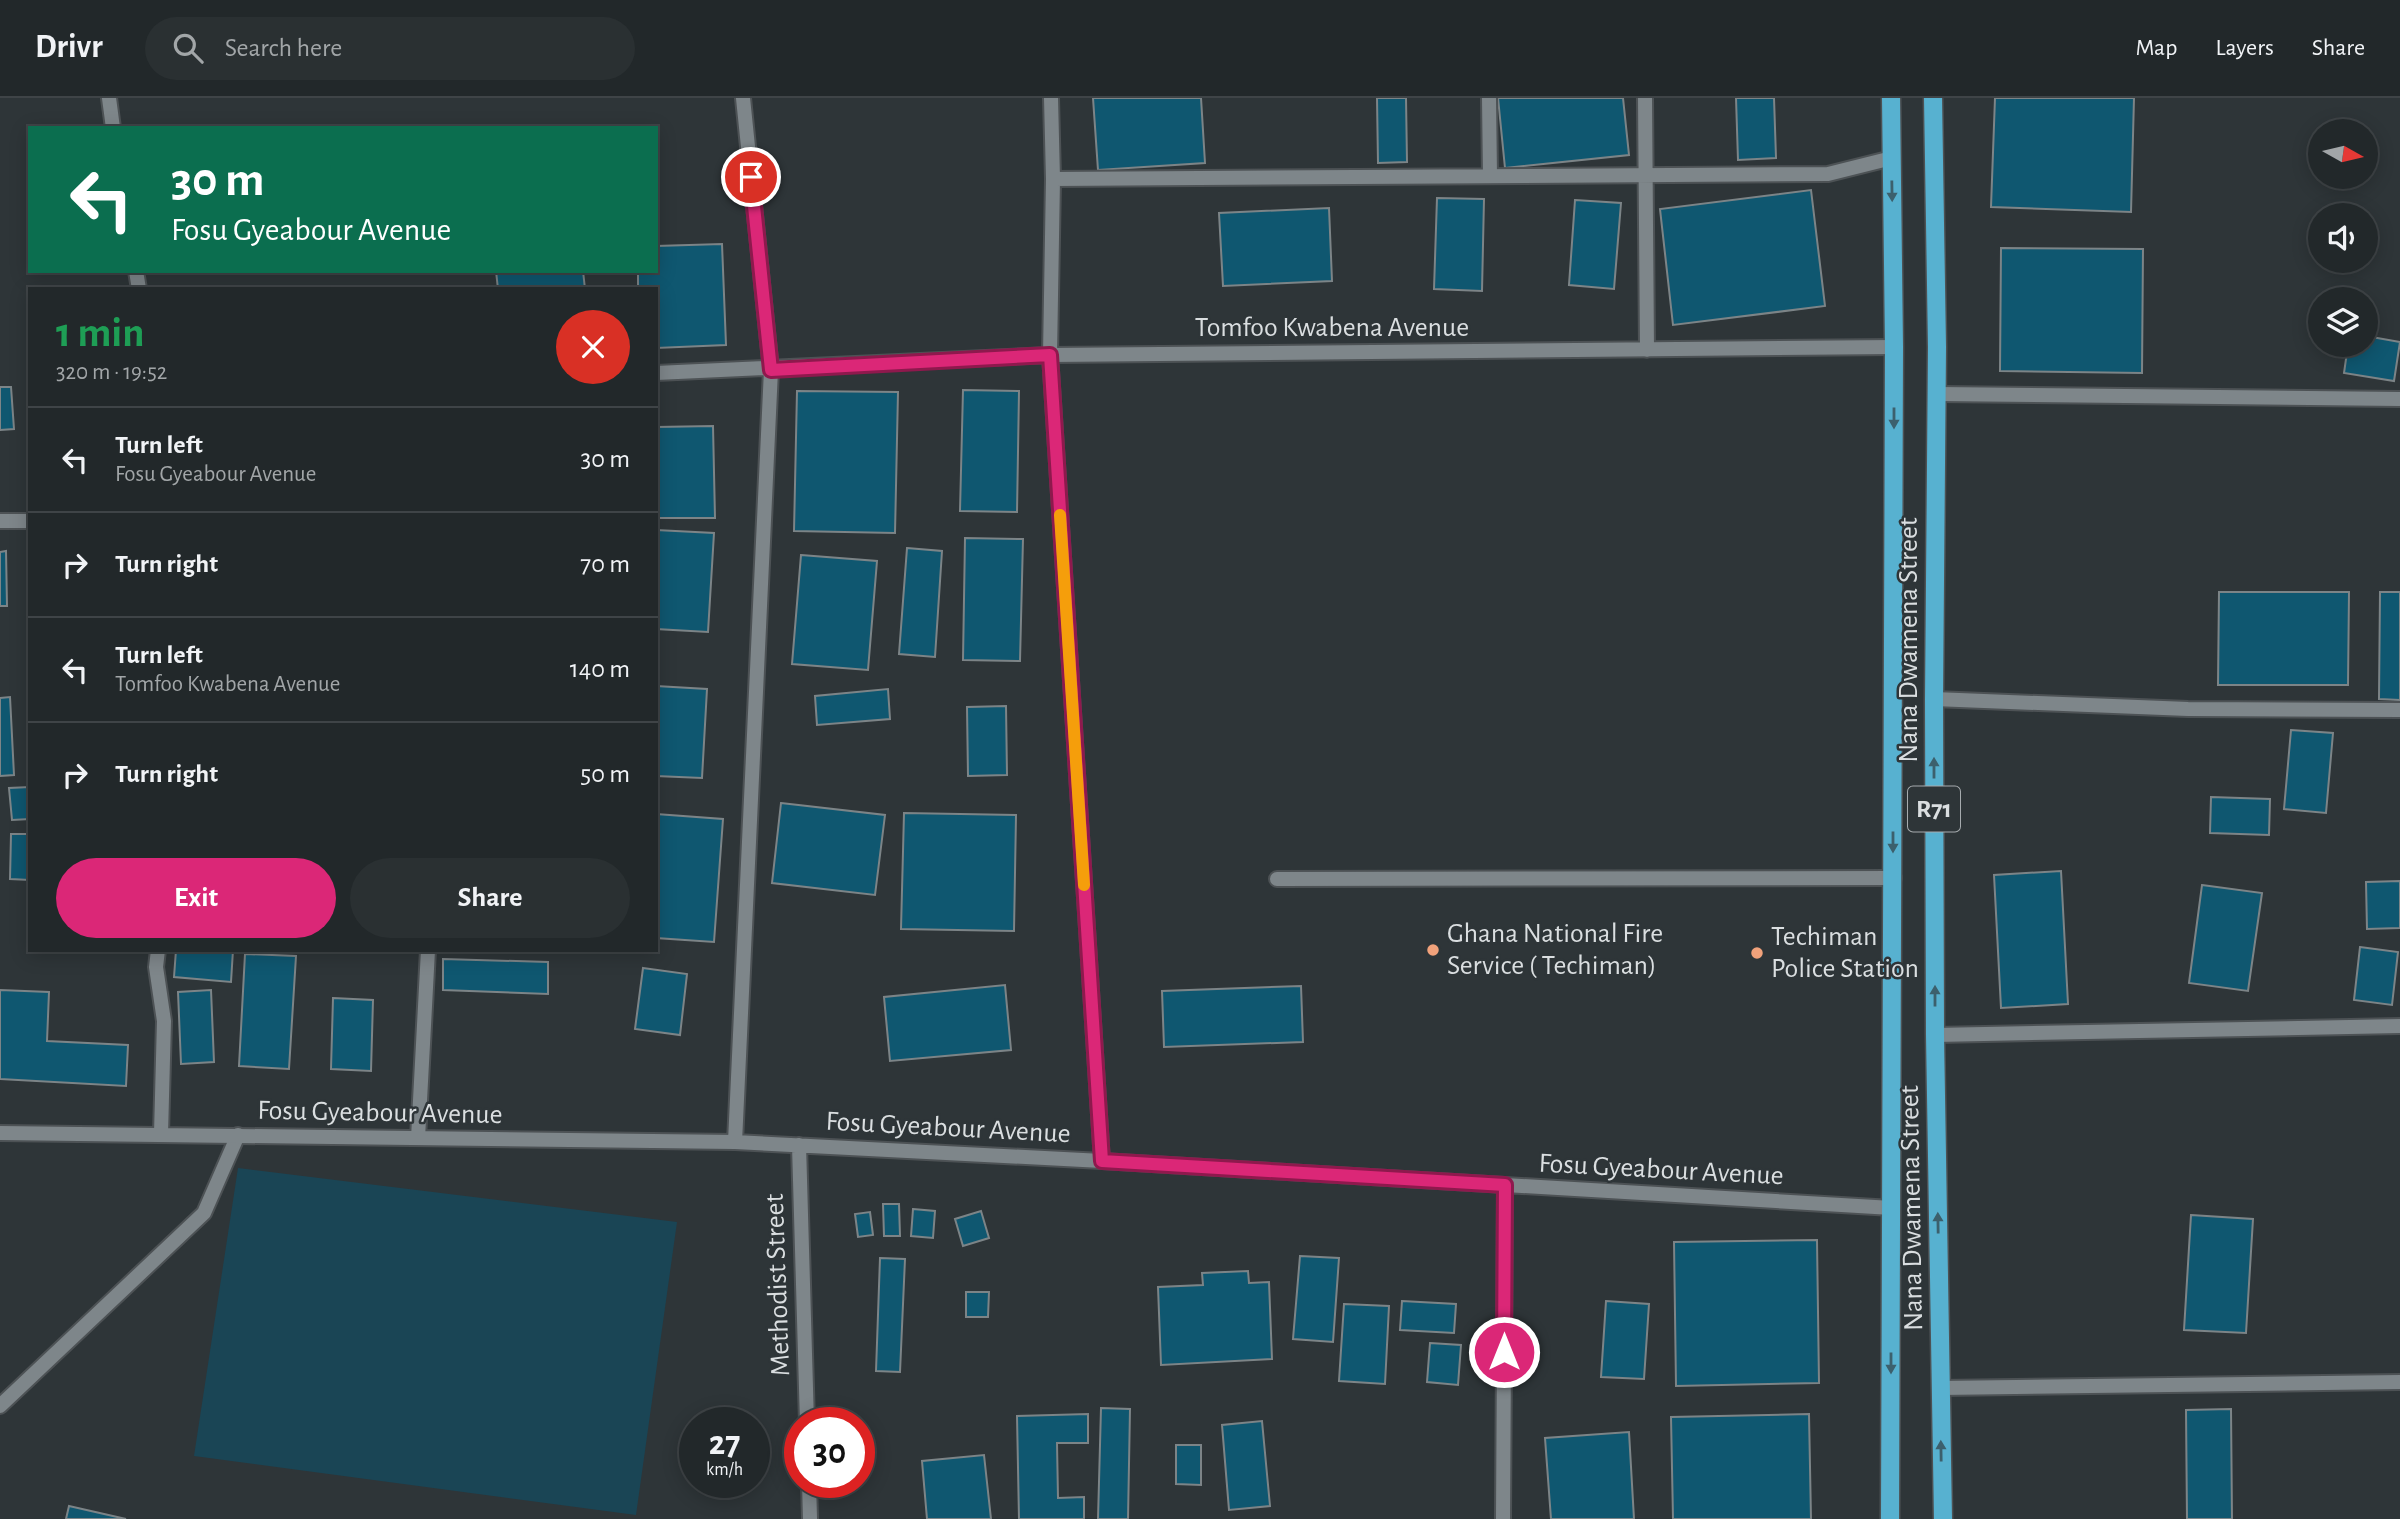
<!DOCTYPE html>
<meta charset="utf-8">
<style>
:root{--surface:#22282a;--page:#2a3032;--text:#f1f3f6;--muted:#a2a6a8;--line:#3f4447;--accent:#db2777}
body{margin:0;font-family:"Alegreya Sans",sans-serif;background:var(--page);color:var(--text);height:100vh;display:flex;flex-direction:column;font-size:26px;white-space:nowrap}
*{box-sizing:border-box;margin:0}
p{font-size:23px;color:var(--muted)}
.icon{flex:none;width:38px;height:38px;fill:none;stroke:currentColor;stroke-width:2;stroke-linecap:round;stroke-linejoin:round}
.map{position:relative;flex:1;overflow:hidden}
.drawer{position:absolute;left:28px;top:189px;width:630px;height:665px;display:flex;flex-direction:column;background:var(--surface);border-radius:0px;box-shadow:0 4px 18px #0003,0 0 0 2px var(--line)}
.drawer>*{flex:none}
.banner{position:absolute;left:28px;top:28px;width:630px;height:147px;border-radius:0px;box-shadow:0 4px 18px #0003,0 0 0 2px var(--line);background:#0b6e4f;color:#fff;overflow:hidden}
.needle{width:46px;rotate:98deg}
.fabs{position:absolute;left:2308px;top:21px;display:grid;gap:14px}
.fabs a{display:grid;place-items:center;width:70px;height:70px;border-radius:50%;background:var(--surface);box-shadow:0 4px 18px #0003,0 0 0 2px var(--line);font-size:35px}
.speed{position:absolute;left:679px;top:1309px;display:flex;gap:14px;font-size:35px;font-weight:700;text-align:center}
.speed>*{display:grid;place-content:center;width:91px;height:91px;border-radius:50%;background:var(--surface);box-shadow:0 4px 18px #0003,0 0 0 2px var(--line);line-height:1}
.speed small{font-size:18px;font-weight:400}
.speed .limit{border:10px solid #d22;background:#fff;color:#111}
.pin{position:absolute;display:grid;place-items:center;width:60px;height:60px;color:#fff;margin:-30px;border:4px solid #fff;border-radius:50%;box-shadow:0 2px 7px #0007}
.me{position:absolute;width:77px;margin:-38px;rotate:0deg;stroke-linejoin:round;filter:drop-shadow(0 0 5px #0008)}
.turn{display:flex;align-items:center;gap:24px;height:147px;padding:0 28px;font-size:32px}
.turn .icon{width:91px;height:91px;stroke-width:2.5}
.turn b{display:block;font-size:49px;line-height:60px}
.round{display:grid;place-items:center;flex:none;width:74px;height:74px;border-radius:37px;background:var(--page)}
.headline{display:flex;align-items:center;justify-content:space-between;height:119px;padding:0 28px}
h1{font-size:42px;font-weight:600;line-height:52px;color:#1e9e55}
.primary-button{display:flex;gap:14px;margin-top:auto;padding:14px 28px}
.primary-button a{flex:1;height:80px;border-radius:42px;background:var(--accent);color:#fff;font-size:28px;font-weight:600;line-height:80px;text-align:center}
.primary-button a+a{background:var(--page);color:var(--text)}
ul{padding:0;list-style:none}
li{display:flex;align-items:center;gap:21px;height:105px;padding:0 28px;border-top:2px solid var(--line)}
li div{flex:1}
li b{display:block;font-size:26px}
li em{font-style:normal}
header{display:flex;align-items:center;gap:42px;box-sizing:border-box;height:98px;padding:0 35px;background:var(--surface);border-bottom:2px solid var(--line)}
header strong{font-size:33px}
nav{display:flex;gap:38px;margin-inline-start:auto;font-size:24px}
.search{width:490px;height:63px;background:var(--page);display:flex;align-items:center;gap:18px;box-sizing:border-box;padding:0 24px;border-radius:38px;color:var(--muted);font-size:26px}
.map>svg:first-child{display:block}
.green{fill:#1a4555}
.building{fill:#0f5770;stroke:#7c8487;stroke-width:2}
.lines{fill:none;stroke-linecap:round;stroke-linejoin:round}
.service-casing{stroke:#4d5255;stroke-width:18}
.minor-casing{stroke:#4d5255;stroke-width:18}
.primary-casing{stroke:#4d5255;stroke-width:21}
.service{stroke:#7e868a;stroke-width:14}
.minor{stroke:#7e868a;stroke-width:14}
.primary{stroke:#57b1d0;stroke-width:18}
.oneway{fill:#3c606d}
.route-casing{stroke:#8e194d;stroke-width:18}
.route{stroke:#db2777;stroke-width:12}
.slow{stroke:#f59e0b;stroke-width:12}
.poi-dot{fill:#f1a27b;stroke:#2e3538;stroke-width:2.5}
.labels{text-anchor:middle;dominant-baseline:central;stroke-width:5;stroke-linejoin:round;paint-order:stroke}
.shield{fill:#2e3538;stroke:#a6abae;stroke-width:2}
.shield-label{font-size:26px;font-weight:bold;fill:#dadee0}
.street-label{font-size:28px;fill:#dadee0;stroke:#2e3538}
.poi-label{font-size:28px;fill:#dadee0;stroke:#2e3538;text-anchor:start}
</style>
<header>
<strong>Drivr</strong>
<div class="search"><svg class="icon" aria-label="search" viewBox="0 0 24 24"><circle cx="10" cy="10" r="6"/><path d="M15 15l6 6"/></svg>Search here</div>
<nav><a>Map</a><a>Layers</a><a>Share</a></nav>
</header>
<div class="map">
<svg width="2400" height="1421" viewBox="0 0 2400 1421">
<rect width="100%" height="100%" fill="#2e3538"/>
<path class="green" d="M 238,1070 L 677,1124 L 636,1417 L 194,1358 Z"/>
<path class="building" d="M 1093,0 L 1201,0 L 1205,65 L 1098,72 Z
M 1377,0 L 1406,0 L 1407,64 L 1378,65 Z
M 1498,0 L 1623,0 L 1629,57 L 1505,70 Z
M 1736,0 L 1774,0 L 1776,60 L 1738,62 Z
M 1995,0 L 2134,0 L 2131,114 L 1991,109 Z
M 1811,92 L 1825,208 L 1673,227 L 1660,111 Z
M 1437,100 L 1484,101 L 1482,193 L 1434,191 Z
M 1575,102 L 1621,105 L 1614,191 L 1569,187 Z
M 1329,110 L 1332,183 L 1223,188 L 1219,115 Z
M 722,146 L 726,247 L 656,250 L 656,191 L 638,191 L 638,173 L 656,173 L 656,148 Z
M 2001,150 L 2143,151 L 2142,275 L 2000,273 Z
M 496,173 L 583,173 L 585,191 L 498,191 Z
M 2366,238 L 2400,244 L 2394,283 L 2344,275 L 2348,247 L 2366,247 Z
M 0,289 L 11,289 L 14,331 L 0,332 Z
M 963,292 L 1019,293 L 1017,414 L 960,413 Z
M 797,293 L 898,294 L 895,435 L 794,433 Z
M 713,328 L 715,420 L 656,420 L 656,329 Z
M 656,432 L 714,435 L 708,534 L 656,531 Z
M 965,440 L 1023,441 L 1020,563 L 963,562 Z
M 907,450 L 942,453 L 935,559 L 899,556 Z
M 6,453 L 7,508 L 0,508 L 0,454 Z
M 801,457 L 877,463 L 868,572 L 792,566 Z
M 2219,494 L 2349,494 L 2348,587 L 2218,587 Z
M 2380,494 L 2400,494 L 2400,602 L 2379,601 Z
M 656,588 L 707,591 L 702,680 L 656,678 Z
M 888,591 L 890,621 L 817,627 L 815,598 Z
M 10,599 L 14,677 L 0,678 L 0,600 Z
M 1006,608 L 1007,677 L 968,678 L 967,609 Z
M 2291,632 L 2333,635 L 2326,715 L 2284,711 Z
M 30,689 L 30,721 L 12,722 L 9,690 Z
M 2211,699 L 2270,701 L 2269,737 L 2210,735 Z
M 781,705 L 885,717 L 875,797 L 772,785 Z
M 904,715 L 1016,717 L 1014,833 L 901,831 Z
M 656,716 L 723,721 L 714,844 L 656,840 Z
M 11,736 L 30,736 L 30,782 L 10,781 Z
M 2061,773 L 2068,906 L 2001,910 L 1994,777 Z
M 2400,783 L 2400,830 L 2367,831 L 2366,784 Z
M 2202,787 L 2262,795 L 2248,893 L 2189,885 Z
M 2360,849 L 2398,854 L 2392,907 L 2354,902 Z
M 176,852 L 233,852 L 231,884 L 174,879 Z
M 245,856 L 296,858 L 289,971 L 239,968 Z
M 443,861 L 548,864 L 548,896 L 443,892 Z
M 643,870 L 687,876 L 680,937 L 635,931 Z
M 1005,887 L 1011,952 L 890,963 L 884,899 Z
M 1301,888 L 1303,944 L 1164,949 L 1162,893 Z
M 0,892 L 49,894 L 47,943 L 128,947 L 126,988 L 0,981 Z
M 211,892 L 214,964 L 181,966 L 178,894 Z
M 333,900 L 373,902 L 371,973 L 331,971 Z
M 883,1106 L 899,1106 L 900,1138 L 884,1138 Z
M 913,1111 L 935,1113 L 933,1140 L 911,1138 Z
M 981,1113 L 989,1140 L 963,1148 L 955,1121 Z
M 870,1114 L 873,1137 L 858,1139 L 855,1116 Z
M 2191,1117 L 2253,1121 L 2246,1235 L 2184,1232 Z
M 1817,1142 L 1819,1285 L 1676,1288 L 1674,1144 Z
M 1300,1158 L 1339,1160 L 1333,1244 L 1293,1241 Z
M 880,1160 L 905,1161 L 900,1274 L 876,1273 Z
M 1248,1173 L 1249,1185 L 1269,1184 L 1272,1261 L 1161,1267 L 1158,1189 L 1203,1187 L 1202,1175 Z
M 966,1194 L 989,1194 L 988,1219 L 966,1219 Z
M 1402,1203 L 1456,1206 L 1454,1235 L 1400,1232 Z
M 1606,1203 L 1649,1206 L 1644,1281 L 1601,1279 Z
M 1344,1206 L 1389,1208 L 1385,1286 L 1339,1283 Z
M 1430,1245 L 1461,1247 L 1458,1287 L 1427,1284 Z
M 1101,1310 L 1130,1311 L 1128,1421 L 1098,1421 Z
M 2231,1311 L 2232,1421 L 2187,1421 L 2186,1312 Z
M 1088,1316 L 1088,1345 L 1057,1345 L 1058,1400 L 1084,1399 L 1084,1421 L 1019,1421 L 1017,1318 Z
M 1809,1316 L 1811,1421 L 1673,1421 L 1671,1319 Z
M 1262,1323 L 1270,1408 L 1229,1412 L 1222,1327 Z
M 1629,1334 L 1634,1421 L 1551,1421 L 1545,1340 Z
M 1176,1347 L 1201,1347 L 1201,1387 L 1176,1386 Z
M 984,1357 L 991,1421 L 927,1421 L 922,1363 Z
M 69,1408 L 126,1421 L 66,1421 Z"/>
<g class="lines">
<defs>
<path id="service" d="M 0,1308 L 204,1115 L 238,1037"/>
<path id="minor" d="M 109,0 L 113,30
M 1051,0 L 1053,81 L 1050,257 L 1102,1063
M 1489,0 L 1490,78
M 1645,0 L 1647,252
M 1053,81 L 1828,76 L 1892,60
M 136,173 L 139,191
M 656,275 L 1050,257 L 1894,249
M 1937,296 L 2400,301
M 0,423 L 30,423
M 1934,601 L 2188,611 L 2400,612
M 1277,781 L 1894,780
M 158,852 L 156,869 L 164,923 L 161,1036
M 1935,937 L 2400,928
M 0,1035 L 735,1044 L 1102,1063 L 1892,1110
M 418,1040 L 428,852
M 735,1044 L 771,272 L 743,0
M 799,1047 L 807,1325
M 1940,1290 L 2400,1284
M 809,1384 L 810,1421
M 1503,1421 L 1505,1087"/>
<path id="primary" d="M 1933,0 L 1937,249 L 1934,601 L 1935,937 L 1943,1421
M 1890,1421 L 1894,249 L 1891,0"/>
</defs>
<use href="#service" class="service-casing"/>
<use href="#minor" class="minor-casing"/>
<use href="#primary" class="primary-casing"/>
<use href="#service" class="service"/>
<use href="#minor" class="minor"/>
<use href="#primary" class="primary"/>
</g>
<defs><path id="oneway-solid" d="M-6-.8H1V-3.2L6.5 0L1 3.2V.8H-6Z" transform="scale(1.75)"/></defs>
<g class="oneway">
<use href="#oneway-solid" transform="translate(1892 93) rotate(89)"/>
<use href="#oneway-solid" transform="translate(1894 320) rotate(90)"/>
<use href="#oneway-solid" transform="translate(1934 670) rotate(-90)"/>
<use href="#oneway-solid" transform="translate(1893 744) rotate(90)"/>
<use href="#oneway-solid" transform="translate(1935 898) rotate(-90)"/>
<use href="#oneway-solid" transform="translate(1938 1125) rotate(-91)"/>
<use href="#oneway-solid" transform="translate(1891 1265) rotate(90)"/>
<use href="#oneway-solid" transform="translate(1941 1353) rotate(-91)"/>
</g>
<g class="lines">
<defs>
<path id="route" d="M 751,79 L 771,272 L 1050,257 L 1102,1063 L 1505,1087 L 1504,1254"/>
</defs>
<use href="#route" class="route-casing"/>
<use href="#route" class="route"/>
<path class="slow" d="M 1060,417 L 1084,787"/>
</g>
<g class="poi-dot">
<circle cx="1433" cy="852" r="7"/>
<circle cx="1757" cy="855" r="7"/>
</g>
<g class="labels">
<rect class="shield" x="1908" y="688.5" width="52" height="45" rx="5"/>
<g class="shield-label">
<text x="1934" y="711">R71</text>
</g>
<g class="street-label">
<text x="1332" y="230">Tomfoo Kwabena Avenue</text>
<text transform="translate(1909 542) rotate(-90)">Nana Dwamena Street</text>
<text transform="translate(380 1015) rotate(1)">Fosu Gyeabour Avenue</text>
<text transform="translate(948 1030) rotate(3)">Fosu Gyeabour Avenue</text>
<text transform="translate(1661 1072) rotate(3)">Fosu Gyeabour Avenue</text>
<text transform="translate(1912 1110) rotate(-91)">Nana Dwamena Street</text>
<text transform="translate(778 1187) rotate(-92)">Methodist Street</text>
</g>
<g class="poi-label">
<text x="1447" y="836">Ghana National Fire<tspan x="1447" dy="32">Service ( Techiman)</tspan></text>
<text x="1771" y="839">Techiman<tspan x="1771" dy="32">Police Station</tspan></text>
</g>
</g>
</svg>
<div class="fabs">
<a><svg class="needle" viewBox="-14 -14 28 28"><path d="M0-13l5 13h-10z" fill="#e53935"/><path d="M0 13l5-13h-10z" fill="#a2a6a8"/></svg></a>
<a><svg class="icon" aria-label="sound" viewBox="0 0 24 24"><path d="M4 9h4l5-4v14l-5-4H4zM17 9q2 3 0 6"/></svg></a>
<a><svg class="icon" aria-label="layers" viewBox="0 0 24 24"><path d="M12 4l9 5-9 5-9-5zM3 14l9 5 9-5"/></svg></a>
</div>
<div class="speed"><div>27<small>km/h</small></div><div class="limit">30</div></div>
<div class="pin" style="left:751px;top:79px;background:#d93025"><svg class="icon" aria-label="arrive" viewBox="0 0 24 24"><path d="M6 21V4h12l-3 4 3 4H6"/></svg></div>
<svg class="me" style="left:1504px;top:1254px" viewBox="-20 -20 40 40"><circle r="17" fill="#db2777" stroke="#fff" stroke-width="3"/><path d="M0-11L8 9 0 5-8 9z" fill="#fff"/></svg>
<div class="banner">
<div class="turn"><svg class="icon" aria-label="left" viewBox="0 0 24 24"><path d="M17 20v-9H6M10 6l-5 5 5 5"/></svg><div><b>30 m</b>Fosu Gyeabour Avenue</div></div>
</div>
<section class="drawer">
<div class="headline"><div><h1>1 min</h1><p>320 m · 19:52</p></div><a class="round" style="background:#d93025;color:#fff"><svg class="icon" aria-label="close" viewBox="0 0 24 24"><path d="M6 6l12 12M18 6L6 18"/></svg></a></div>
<ul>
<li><svg class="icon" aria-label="left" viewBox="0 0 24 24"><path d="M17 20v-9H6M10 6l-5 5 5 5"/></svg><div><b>Turn left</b><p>Fosu Gyeabour Avenue</p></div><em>30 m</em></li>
<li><svg class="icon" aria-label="right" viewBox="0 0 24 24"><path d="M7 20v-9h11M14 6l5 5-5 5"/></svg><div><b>Turn right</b></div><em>70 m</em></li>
<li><svg class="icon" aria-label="left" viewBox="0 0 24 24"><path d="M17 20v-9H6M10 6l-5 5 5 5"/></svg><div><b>Turn left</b><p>Tomfoo Kwabena Avenue</p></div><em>140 m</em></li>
<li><svg class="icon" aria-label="right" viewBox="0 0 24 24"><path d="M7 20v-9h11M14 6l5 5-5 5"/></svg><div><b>Turn right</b></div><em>50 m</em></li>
</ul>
<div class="primary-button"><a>Exit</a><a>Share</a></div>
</section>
</div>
